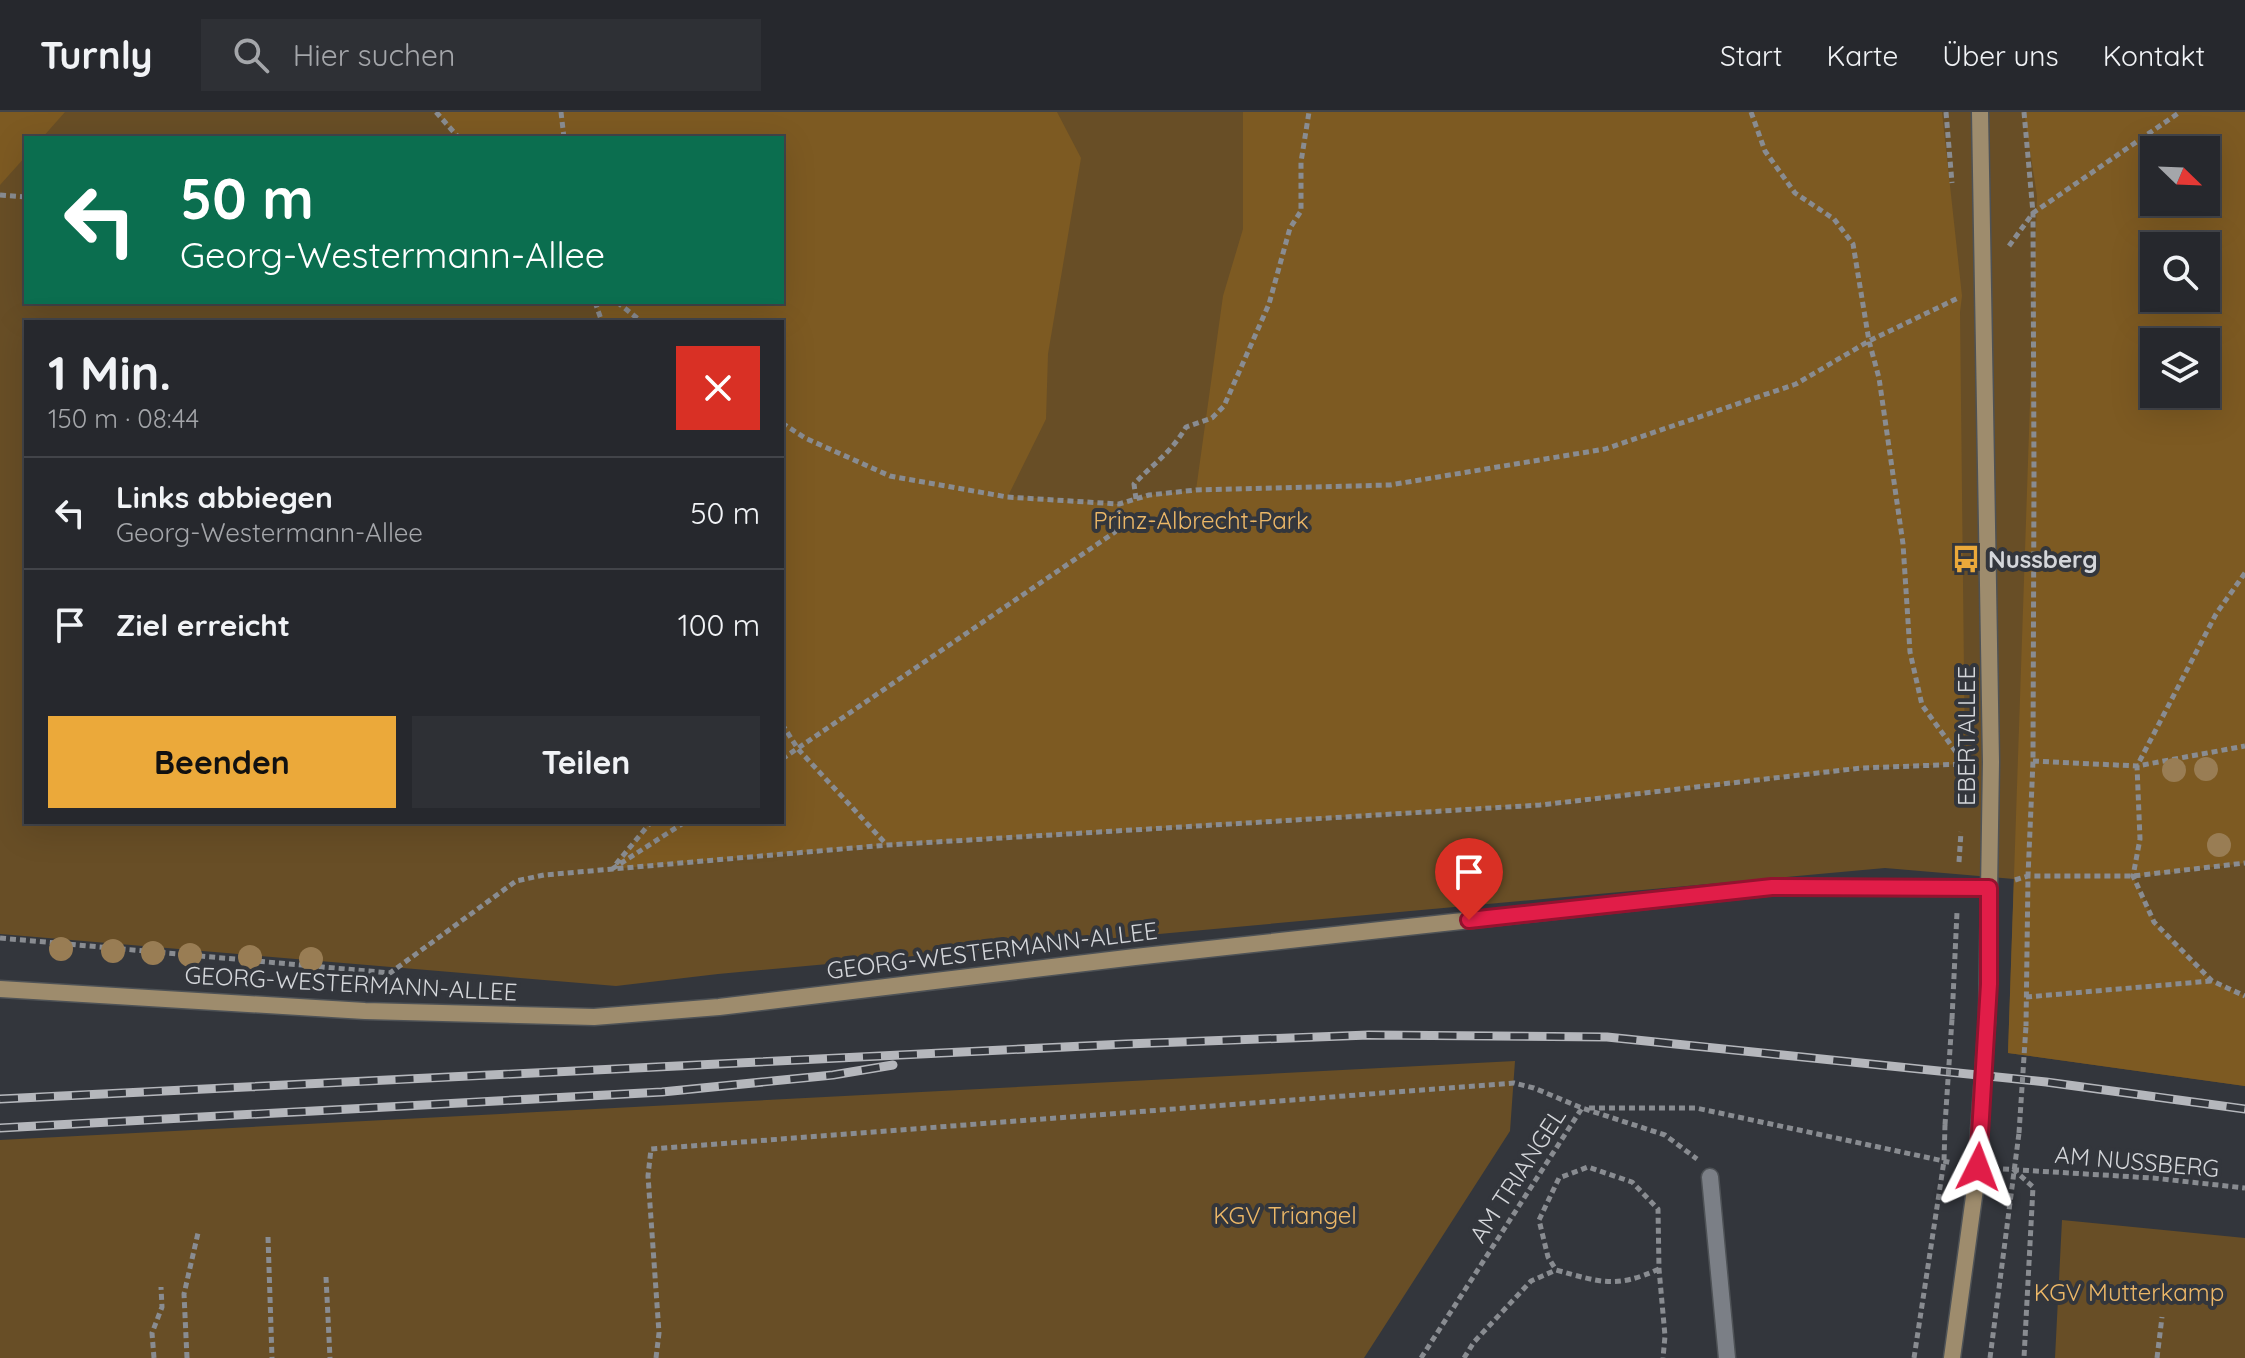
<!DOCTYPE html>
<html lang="de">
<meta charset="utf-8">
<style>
:root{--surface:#26282d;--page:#2e3035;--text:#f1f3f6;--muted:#a4a6aa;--line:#424449;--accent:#eba93a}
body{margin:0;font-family:Quicksand,sans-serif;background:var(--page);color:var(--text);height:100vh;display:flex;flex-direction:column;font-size:30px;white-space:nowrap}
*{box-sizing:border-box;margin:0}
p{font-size:26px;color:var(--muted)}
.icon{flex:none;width:44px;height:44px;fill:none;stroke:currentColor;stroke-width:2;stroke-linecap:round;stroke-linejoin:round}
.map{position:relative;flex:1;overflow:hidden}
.side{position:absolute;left:24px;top:208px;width:760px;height:504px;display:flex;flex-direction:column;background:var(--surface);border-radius:0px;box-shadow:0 8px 32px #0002,0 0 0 2px var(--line)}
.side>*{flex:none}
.top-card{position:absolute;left:24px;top:24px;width:760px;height:168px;border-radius:0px;box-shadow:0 8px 32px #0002,0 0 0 2px var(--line);background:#0b6e4f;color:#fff;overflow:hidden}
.needle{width:52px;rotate:113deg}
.tools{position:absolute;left:2140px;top:24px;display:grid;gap:16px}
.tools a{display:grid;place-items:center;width:80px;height:80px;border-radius:0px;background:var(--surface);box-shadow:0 8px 32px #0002,0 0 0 2px var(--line);font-size:40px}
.pin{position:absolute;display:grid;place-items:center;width:68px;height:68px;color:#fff;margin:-82px -34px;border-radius:50% 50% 50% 0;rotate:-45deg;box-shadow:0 0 8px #0007}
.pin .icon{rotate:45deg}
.me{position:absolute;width:88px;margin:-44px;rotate:3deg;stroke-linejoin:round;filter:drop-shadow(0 0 6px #0008)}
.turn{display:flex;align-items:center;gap:28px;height:168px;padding:0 24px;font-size:36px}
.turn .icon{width:104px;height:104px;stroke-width:2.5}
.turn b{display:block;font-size:56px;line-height:68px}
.round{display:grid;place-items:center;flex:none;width:84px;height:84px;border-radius:0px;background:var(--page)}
.overview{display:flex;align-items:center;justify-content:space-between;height:136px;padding:0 24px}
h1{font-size:48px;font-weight:700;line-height:60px}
.primary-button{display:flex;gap:16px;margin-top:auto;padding:16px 24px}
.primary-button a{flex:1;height:92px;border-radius:0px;background:var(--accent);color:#111;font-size:32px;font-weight:700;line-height:92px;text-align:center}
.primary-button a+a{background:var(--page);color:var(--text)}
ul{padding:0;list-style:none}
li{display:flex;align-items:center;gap:24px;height:112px;padding:0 24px;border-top:2px solid var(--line)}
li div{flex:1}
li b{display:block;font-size:30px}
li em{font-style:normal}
header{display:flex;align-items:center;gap:48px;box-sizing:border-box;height:112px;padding:0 40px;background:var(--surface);border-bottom:2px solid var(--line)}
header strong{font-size:38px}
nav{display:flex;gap:44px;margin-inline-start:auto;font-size:28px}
.search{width:560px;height:72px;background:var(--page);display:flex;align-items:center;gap:20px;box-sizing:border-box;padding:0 28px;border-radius:0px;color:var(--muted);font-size:30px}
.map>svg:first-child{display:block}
.green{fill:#684e26;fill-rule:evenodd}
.forest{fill:#7d5a22;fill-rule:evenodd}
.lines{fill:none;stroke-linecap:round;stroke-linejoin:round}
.street-casing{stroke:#4e5256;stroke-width:19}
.secondary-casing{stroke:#4e5256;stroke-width:19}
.path{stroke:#898c91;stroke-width:5;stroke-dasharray:6 4;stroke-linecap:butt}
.street{stroke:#7b7f86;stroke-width:16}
.secondary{stroke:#9e8c6d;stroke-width:16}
.rail-casing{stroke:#b5b7bc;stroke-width:9}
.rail{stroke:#33363c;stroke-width:6;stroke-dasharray:18;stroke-linecap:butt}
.secondary-bridge-casing{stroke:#4e5256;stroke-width:19;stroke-linecap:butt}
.path-bridge{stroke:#898c91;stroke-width:5;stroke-dasharray:6 4;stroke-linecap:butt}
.secondary-bridge{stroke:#9e8c6d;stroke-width:16}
.tree{fill:#997d54}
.route-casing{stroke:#92132f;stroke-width:20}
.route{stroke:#e11d48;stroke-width:14}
.labels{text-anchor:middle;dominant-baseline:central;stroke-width:8;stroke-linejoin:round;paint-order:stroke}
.park-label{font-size:24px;fill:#ecb767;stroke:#33363c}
.poi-label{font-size:24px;font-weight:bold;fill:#d4d6da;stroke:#33363c;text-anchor:start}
.street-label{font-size:24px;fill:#d4d6da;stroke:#33363c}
</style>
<header>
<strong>Turnly</strong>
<div class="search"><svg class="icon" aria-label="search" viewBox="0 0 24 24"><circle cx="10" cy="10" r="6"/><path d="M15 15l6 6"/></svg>Hier suchen</div>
<nav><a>Start</a><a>Karte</a><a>Über uns</a><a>Kontakt</a></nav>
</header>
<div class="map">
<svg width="2245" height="1246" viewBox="0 0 2245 1246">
<rect width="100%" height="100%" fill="#33363c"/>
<path class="green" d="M 0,0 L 2245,0 L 2245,974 L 2008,941 L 2014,767 L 1885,756 L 718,862 L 616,874 L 0,822 ZM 26,26 L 782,26 L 782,190 L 26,190 ZM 2154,38 L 2206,38 L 2206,90 L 2154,90 ZM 2154,134 L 2206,134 L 2206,186 L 2154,186 ZM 26,210 L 782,210 L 782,710 L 26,710 ZM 2154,230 L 2206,230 L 2206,282 L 2154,282 Z
M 1515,949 L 1510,1019 L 1364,1246 L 0,1246 L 0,1028 Z
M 2062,1108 L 2245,1126 L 2245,1246 L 2055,1246 Z"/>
<path class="forest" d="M 0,0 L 65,0 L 42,26 L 26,26 L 26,44 L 0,73 Z
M 436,0 L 1057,0 L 1081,46 L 1048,242 L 1046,307 L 1008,384 L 1119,392 L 1149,383 L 1196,378 L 1223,184 L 1243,117 L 1243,0 L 1942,0 L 1962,184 L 1960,200 L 1965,652 L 1861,656 L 1540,693 L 887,733 L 611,757 L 651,710 L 782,710 L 782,210 L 602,210 L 595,190 L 782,190 L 782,26 L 459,26 Z
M 2024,0 L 2245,0 L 2245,751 L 2133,765 L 2154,810 L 2212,869 L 2245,884 L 2245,974 L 2008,941 L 2037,84 ZM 2154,38 L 2206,38 L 2206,90 L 2154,90 ZM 2154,134 L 2206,134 L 2206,186 L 2154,186 ZM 2154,230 L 2206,230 L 2206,282 L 2154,282 Z"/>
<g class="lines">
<defs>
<path id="street" d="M 1710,1065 L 1727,1246"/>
<path id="secondary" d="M 1980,0 L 1991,650 L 1987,909
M 0,877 L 365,899 L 594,905 L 719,895 L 1135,845 L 1772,775 L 1989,776
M 1952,1246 L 1978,1055 L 1979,1018"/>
</defs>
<use href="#street" class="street-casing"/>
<use href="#secondary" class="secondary-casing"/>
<path class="path" d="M 436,0 L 459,26
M 561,0 L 564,26
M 1751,0 L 1765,39 L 1795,81 L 1834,107 L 1853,132 L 1869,229 L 1879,266 L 1903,432 L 1910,540 L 1922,593 L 1964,651
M 1946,0 L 1952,71
M 2024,0 L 2033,101 L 2034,364 L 2033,649 L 2028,764 L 2026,914
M 0,83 L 26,85
M 2009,134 L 2033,101 L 2180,0
M 595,190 L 602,210
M 617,190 L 642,210
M 782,311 L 805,326 L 890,364 L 1007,385 L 1119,392 L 1149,383 L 1196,378 L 1390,373 L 1605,337 L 1796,272 L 1869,229 L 1958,186
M 1136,387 L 1134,372 C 1154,351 1171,341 1186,315 L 1212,306 L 1224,294 L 1269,192 L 1290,116 L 1301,99 L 1301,50 L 1309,0
M 2245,461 L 2216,502 L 2137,654 L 2140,727 L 2133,764 L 2154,810 L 2212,869 L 2245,884
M 782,612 L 798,637 L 886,732
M 782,647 L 1115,420 L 1119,393
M 2033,649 L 2137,654 L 2245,634
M 1959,750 L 1961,720
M 616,752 L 651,710
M 612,757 L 685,710
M 2015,768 L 2028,764 L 2133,764 L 2245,751
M 0,826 L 390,861 L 516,769 L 544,763 L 887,733 L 1540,693 L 1861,656 L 1965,652
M 2026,885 L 2211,869
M 1952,907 L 1957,800
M 1589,996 L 1696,996 L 1953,1051
M 2003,1057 L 2153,1066 L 2245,1076
M 2013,1057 L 2033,1075 L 2024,1246
M 268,1125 L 272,1246
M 1659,1157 C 1615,1177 1600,1170 1556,1158 L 1548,1145 L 1539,1108 L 1559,1066 L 1588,1055 L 1632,1070 L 1658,1097 L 1659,1157 L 1665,1224 L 1663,1246
M 326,1165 L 330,1246
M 154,1246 L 152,1221 L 162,1195 L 161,1175
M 187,1246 L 184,1182 L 198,1121
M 656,1246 L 659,1221 L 648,1064 L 651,1037 L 1514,971 L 1534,976 L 1582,996 L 1665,1023 L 1697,1047
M 1421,1246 L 1582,996
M 1464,1246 L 1474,1230 L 1531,1169 L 1556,1158
M 1914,1246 L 1944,1049 L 1945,1013
M 1990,1246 L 2019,1021
M 2157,1246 L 2162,1205"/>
<use href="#street" class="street"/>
<use href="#secondary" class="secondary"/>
<defs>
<path id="rail" d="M 0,987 L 1126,932 L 1369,923 L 1607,925 L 2046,970 L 2245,997
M 0,1016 L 662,980 L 833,963 L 893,953"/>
</defs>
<use href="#rail" class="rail-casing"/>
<use href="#rail" class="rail"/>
<defs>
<path id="secondary-bridge" d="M 1979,1018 L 1987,909"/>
</defs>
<use href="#secondary-bridge" class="secondary-bridge-casing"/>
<path class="path-bridge" d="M 1945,1013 L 1952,907
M 2019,1021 L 2026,914"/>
<use href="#secondary-bridge" class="secondary-bridge"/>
</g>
<g class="tree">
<circle cx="2206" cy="657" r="12"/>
<circle cx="2174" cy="658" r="12"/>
<circle cx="2219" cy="733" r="12"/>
<circle cx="61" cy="837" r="12"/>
<circle cx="113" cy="839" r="12"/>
<circle cx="153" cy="841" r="12"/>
<circle cx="190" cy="843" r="12"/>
<circle cx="250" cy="845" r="12"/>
<circle cx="311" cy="847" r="12"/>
</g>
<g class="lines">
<defs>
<path id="route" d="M 1469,808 L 1772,775 L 1989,776 L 1989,872 L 1978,1055"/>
</defs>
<use href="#route" class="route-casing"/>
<use href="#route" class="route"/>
</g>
<defs>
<symbol id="bus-bare" viewBox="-9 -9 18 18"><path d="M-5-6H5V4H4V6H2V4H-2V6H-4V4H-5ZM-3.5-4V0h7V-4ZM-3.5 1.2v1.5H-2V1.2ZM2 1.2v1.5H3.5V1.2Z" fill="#eba93a" stroke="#33363c" stroke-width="2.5" paint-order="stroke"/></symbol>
</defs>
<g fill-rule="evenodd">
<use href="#bus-bare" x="1946" y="427" width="40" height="40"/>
</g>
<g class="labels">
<g class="park-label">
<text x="1201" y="408">Prinz-Albrecht-Park</text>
<text x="1285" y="1103">KGV Triangel</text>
<text x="2129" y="1180">KGV Mutterkamp</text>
</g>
<g class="poi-label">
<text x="1988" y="447">Nussberg</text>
</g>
<g class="street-label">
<text transform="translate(1966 624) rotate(-90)">EBERTALLEE</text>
<text transform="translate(992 838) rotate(-7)">GEORG-WESTERMANN-ALLEE</text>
<text transform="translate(351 871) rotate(3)">GEORG-WESTERMANN-ALLEE</text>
<text transform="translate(2137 1049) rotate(5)">AM NUSSBERG</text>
<text transform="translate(1517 1063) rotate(-57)">AM TRIANGEL</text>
</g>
</g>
</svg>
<div class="tools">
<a><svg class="needle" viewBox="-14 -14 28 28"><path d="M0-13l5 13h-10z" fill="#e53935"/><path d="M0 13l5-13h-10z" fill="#a4a6aa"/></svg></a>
<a><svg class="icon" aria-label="search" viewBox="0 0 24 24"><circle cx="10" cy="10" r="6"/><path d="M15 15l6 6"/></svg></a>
<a><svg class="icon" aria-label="layers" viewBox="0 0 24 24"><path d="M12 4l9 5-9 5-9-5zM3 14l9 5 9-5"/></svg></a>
</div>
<div class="pin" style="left:1469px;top:808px;background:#d93025"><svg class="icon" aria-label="arrive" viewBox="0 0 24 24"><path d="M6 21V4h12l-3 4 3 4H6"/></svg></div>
<svg class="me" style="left:1978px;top:1055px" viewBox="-20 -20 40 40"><path d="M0-17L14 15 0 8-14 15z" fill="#e11d48" stroke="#fff" stroke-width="4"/></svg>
<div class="top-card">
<div class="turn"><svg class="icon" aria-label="left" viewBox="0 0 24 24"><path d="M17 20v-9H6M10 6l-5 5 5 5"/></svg><div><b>50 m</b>Georg-Westermann-Allee</div></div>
</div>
<section class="side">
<div class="overview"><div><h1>1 Min.</h1><p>150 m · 08:44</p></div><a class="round" style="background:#d93025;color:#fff"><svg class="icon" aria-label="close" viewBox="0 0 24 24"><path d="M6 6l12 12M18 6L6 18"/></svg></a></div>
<ul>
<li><svg class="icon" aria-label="left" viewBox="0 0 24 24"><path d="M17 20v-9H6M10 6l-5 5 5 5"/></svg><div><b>Links abbiegen</b><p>Georg-Westermann-Allee</p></div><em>50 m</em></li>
<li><svg class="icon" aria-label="arrive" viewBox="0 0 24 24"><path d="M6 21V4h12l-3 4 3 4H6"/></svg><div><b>Ziel erreicht</b></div><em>100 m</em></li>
</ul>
<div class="primary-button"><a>Beenden</a><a>Teilen</a></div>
</section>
</div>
